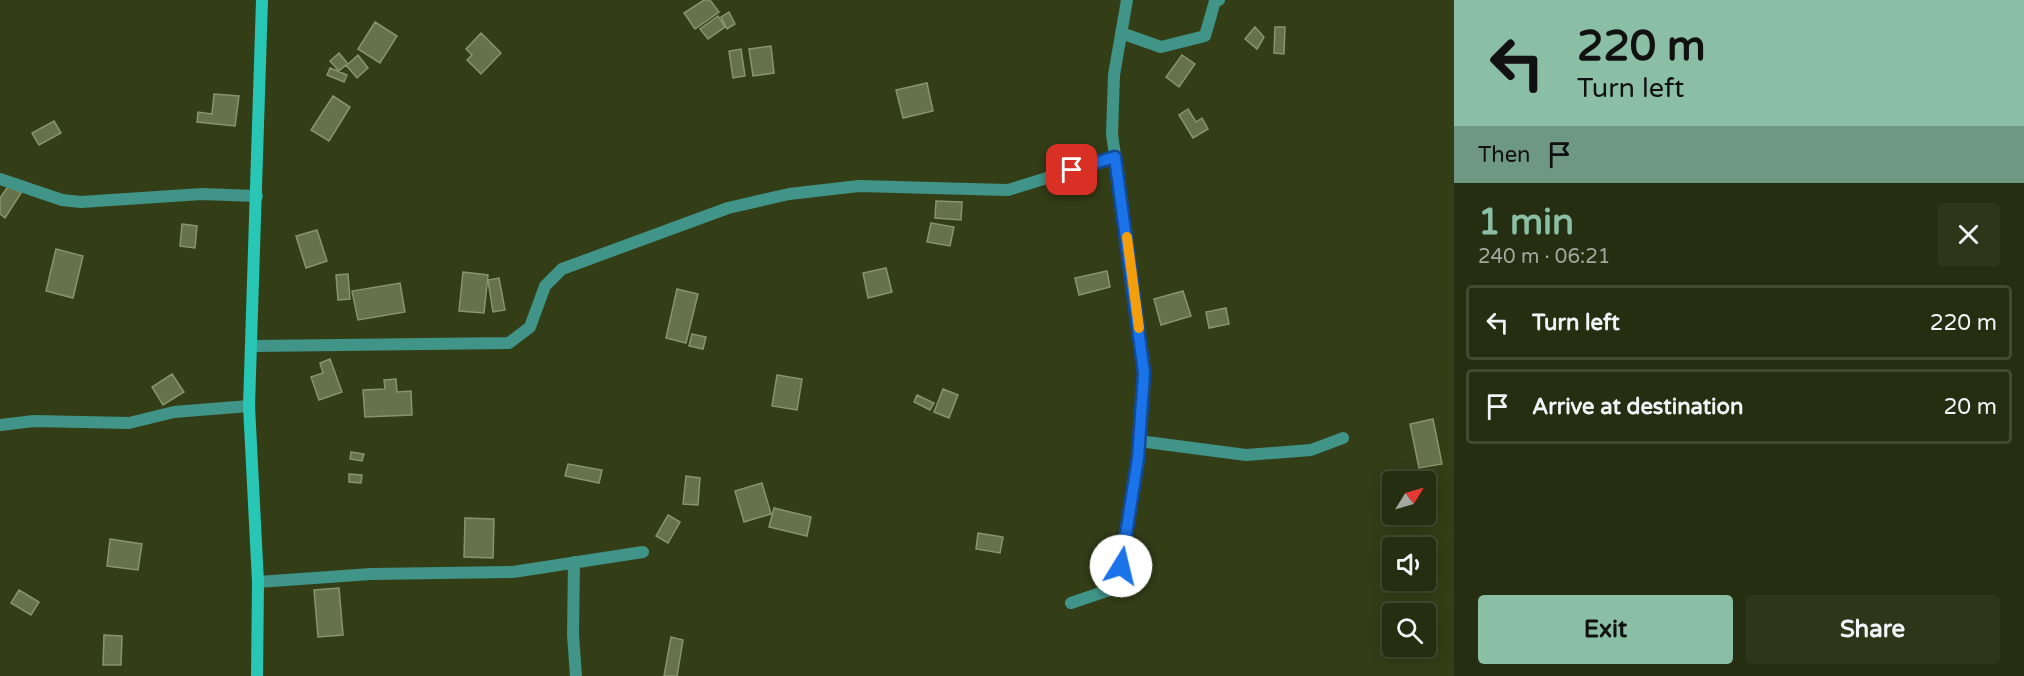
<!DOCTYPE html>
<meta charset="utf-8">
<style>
:root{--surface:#262e11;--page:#2e361a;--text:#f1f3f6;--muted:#a4a89f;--line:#424a31;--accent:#8abfa5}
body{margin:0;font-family:"Varela Round",sans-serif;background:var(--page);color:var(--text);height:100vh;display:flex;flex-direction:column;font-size:22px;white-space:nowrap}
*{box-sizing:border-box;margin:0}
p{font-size:20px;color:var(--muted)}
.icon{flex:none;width:33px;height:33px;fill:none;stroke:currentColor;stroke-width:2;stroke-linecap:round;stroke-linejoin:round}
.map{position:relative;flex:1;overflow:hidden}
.sheet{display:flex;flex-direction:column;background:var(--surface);width:570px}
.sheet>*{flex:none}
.hud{background:#8abfa5;color:#111;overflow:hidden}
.needle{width:39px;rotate:53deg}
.tools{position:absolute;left:1382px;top:471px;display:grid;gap:12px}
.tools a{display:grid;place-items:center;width:54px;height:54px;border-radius:6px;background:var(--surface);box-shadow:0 3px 15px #0003,0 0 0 2px var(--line);font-size:30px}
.pin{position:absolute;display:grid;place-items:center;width:51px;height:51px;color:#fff;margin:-26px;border-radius:12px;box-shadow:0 3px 9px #0006}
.me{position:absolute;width:66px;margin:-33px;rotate:9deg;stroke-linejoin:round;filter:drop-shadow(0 0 4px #0008)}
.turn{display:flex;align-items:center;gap:21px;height:126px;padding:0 24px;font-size:27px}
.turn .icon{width:78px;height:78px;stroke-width:2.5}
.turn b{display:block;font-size:42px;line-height:51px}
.then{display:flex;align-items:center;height:57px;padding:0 24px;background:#0003;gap:12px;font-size:22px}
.round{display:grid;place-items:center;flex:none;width:63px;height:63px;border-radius:6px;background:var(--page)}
.headline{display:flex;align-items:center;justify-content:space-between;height:102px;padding:0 24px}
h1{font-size:36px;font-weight:700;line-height:45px;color:var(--accent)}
.primary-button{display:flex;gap:12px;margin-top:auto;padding:12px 24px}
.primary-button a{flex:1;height:69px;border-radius:6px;background:var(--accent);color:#111;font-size:24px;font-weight:700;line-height:69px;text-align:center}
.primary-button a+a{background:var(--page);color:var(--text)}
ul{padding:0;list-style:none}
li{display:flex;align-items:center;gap:18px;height:75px;margin:0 12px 9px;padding:0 12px;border:3px solid var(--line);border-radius:6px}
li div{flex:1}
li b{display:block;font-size:22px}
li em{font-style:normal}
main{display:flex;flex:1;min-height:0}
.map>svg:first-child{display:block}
.building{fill:#66734a;stroke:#87956b;stroke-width:1.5}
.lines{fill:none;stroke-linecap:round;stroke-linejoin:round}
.minor{stroke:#409488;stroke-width:12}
.secondary{stroke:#28c6b4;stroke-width:12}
.route-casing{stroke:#114b97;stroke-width:15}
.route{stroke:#1a73e8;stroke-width:10}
.slow{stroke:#f59e0b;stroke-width:10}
</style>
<main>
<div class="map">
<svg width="1454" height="676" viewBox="0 0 1454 676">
<rect width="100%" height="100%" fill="#333e17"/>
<path class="building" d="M 704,0 L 710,0 L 719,12 L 695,29 L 684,13 Z
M 729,12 L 735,24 L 727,29 L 721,17 Z
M 718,16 L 725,27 L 708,39 L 700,29 Z
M 375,22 L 397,36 L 380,63 L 358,49 Z
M 1255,27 L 1264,37 L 1257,49 L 1245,39 Z
M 1275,27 L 1285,27 L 1284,54 L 1274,53 Z
M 481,33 L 501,53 L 481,74 L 467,60 L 472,55 L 466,49 Z
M 771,46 L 774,73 L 753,76 L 749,49 Z
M 741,49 L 745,76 L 733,78 L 729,51 Z
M 339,53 L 348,64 L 358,55 L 368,68 L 357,78 L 346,65 L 339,71 L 330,61 Z
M 1182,55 L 1195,64 L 1179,87 L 1166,77 Z
M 330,68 L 347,75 L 344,82 L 327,75 Z
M 927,83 L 933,111 L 903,118 L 896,90 Z
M 214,94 L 239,96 L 235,126 L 197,122 L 198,112 L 212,114 Z
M 333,96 L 350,107 L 329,141 L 311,130 Z
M 1188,109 L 1196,122 L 1202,118 L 1208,129 L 1193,138 L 1179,115 Z
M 54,121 L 61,133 L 39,145 L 32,133 Z
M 9,185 L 21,193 L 5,218 L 0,214 L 0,198 Z
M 936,201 L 962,202 L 961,220 L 935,218 Z
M 931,223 L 954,227 L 950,246 L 927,242 Z
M 182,224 L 197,226 L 195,248 L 180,246 Z
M 317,230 L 327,261 L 306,268 L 296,236 Z
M 56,249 L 83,256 L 73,298 L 46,291 Z
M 886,268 L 892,292 L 868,298 L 863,273 Z
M 1107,271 L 1110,287 L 1079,295 L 1075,278 Z
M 463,272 L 488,275 L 484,313 L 459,311 Z
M 348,274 L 350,299 L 338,300 L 336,275 Z
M 499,278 L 505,310 L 493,312 L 488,280 Z
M 400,283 L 405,312 L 358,320 L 352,291 Z
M 677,289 L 698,294 L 686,343 L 666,338 Z
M 1183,291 L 1191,316 L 1161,325 L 1154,299 Z
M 1226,308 L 1229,324 L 1209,328 L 1206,312 Z
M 692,334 L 706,337 L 703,349 L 689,346 Z
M 330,359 L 342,392 L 319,400 L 311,377 L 323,373 L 320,363 Z
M 172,374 L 184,392 L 163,405 L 152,387 Z
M 777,375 L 802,379 L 797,410 L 772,406 Z
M 396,379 L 397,392 L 411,391 L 412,415 L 365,417 L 363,390 L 385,389 L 384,380 Z
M 943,389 L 958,395 L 949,418 L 934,412 Z
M 917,395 L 934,403 L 930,410 L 914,402 Z
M 1433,419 L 1442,464 L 1419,468 L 1410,424 Z
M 351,452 L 364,454 L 362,461 L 350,459 Z
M 568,464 L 602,470 L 599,483 L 565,476 Z
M 349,474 L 362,475 L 361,483 L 349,482 Z
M 686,476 L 700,478 L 698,505 L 683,504 Z
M 762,483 L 771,514 L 744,522 L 735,491 Z
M 774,508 L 811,517 L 807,536 L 769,527 Z
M 668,515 L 680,522 L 668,543 L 656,536 Z
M 465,518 L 494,519 L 493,558 L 464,557 Z
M 978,533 L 1003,537 L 1000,553 L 976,549 Z
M 110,539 L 142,544 L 138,570 L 107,566 Z
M 339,588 L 343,635 L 318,637 L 314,590 Z
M 19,590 L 39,602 L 31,615 L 11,603 Z
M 104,635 L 122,636 L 121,665 L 103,665 Z
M 671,637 L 683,640 L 677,676 L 664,676 Z"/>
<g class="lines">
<path class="minor" d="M 1121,33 L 1161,47 L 1205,36 L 1215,1 L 1219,0
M 0,179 L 62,200 L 81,202 L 202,194 L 257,196
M 252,346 L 509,343 L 530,327 L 545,286 L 562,269 L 728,208 L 789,194 L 859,186 L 1008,190 L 1115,157
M 0,425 L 34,421 L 129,423 L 174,412 L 249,406
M 1139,441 L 1246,455 L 1311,450 L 1343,438
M 574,562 L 573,635 L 576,676
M 258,582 L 371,574 L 513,572 L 643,552
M 1071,603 L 1118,587 L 1138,458 L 1145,373 L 1112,134 L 1114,75 L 1127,0"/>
<path class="secondary" d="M 257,676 L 258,582 L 249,406 L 262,0"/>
</g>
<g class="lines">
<defs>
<path id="route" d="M 1072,170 L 1115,157 L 1144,373 L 1138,458 L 1121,566"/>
</defs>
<use href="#route" class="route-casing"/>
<use href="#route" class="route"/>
<path class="slow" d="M 1127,237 L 1139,328"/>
</g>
</svg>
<div class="tools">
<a><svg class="needle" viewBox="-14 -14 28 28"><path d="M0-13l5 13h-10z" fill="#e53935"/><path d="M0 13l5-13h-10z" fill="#a4a89f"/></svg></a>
<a><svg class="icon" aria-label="sound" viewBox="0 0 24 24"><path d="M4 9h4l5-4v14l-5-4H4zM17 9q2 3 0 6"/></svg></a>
<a><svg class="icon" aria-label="search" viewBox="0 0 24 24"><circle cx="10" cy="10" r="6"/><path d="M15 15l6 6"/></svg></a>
</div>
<div class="pin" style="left:1072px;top:170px;background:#d93025"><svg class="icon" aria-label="arrive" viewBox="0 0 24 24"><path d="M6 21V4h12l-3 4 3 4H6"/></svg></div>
<svg class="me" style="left:1121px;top:566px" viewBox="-20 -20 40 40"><circle r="19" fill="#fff"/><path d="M0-13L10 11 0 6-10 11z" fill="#1a73e8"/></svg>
</div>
<section class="sheet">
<div class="hud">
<div class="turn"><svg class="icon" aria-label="left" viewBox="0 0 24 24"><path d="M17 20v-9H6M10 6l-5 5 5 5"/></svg><div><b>220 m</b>Turn left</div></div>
<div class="then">Then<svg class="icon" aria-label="arrive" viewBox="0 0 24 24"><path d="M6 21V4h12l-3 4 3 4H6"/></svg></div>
</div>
<div class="headline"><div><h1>1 min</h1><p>240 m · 06:21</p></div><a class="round"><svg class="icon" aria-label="close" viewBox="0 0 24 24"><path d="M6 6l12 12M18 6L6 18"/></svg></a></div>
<ul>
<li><svg class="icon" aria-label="left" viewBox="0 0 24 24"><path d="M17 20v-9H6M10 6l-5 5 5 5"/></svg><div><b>Turn left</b></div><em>220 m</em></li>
<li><svg class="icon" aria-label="arrive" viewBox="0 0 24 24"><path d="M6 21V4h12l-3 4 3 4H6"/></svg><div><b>Arrive at destination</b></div><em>20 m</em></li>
</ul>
<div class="primary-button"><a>Exit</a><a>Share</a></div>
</section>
</main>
